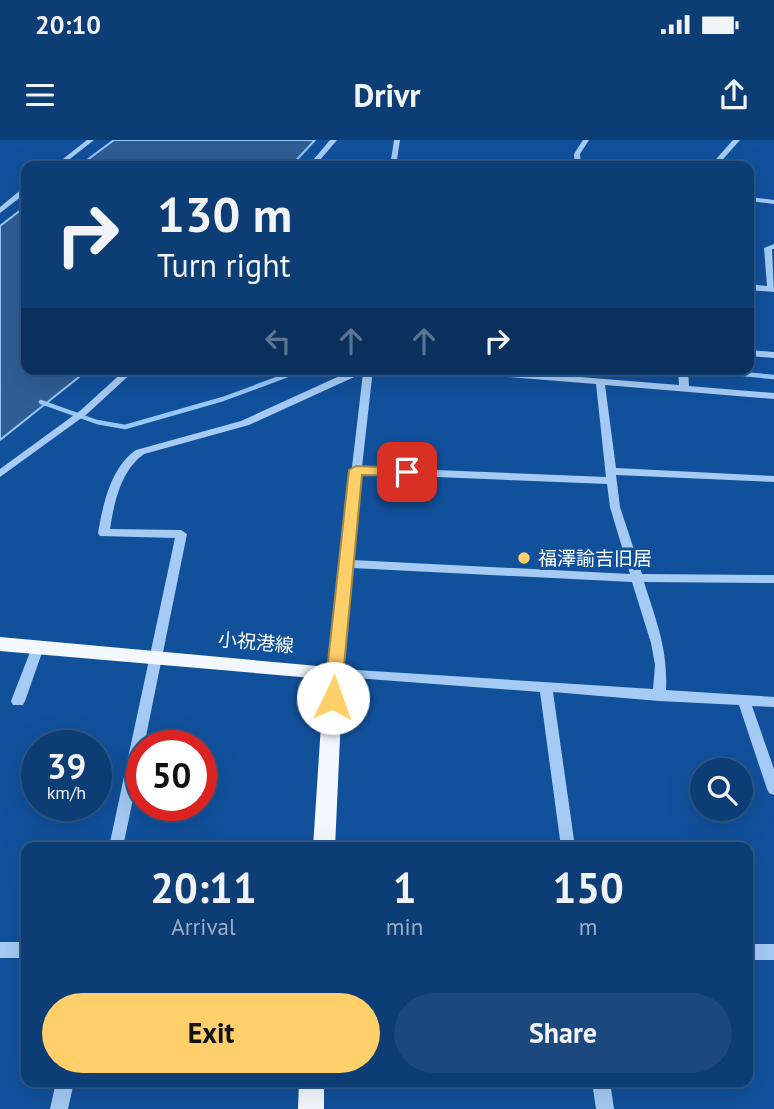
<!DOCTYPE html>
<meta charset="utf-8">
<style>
:root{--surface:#0d3d75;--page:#1b487d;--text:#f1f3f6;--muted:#9aaec5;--line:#2d5687;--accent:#ffcf69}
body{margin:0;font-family:"PT Sans","Noto Sans JP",sans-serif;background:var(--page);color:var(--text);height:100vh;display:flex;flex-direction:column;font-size:26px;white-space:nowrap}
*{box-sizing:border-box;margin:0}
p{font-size:23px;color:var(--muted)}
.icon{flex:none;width:38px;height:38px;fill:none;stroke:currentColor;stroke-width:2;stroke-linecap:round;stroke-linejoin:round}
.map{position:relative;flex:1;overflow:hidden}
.details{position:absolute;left:21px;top:702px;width:732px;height:245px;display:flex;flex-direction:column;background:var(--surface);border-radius:14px;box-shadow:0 7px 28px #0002,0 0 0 2px var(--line)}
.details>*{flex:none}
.guide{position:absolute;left:21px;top:21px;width:733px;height:214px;border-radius:14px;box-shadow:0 7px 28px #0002,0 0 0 2px var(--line);background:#0d3d75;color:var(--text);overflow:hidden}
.controls{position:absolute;left:690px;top:618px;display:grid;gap:14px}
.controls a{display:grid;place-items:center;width:63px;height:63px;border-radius:50%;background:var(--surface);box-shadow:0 7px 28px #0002,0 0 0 2px var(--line);font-size:35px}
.speed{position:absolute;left:21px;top:590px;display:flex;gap:14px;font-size:35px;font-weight:700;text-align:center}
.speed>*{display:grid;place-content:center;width:91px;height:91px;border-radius:50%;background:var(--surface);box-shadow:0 7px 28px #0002,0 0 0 2px var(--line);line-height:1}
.speed small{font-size:18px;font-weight:400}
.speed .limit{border:10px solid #d22;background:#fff;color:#111}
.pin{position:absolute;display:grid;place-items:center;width:60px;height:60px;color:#fff;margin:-30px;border-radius:14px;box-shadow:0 4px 10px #0006}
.me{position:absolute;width:77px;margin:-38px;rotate:3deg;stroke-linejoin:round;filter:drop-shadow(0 0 5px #0008)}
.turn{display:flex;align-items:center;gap:24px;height:147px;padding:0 21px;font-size:32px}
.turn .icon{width:91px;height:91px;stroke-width:2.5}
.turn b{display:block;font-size:49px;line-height:60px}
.lanes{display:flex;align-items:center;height:66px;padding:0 21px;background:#0003;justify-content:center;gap:35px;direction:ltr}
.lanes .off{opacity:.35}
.eta{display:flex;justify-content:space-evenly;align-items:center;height:119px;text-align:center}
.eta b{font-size:42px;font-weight:600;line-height:49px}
.button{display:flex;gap:14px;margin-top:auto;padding:14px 21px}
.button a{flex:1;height:80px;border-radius:42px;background:var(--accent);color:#111;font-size:28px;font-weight:600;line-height:80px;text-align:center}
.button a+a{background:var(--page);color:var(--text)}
.status{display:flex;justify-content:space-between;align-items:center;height:49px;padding:0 35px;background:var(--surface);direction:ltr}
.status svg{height:19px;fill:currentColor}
header{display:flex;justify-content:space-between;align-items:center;height:91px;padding:0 21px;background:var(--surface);font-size:32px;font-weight:600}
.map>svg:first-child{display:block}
.water{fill:#2f5e95;stroke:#97c7f8;stroke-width:2}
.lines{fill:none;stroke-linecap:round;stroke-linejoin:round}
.stream{stroke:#97c7f8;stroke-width:4.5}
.minor{fill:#a5cbf4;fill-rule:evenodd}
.major{fill:#f3f8ff;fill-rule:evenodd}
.route{fill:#ffcf69;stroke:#a68744;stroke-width:2}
.poi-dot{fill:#ffcf69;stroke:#11519c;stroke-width:2.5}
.labels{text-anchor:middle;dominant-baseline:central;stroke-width:6;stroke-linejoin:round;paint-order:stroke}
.poi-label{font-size:19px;fill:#fff;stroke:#11519c;text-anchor:start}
.street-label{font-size:19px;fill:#fff;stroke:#11519c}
</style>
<div class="status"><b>20:10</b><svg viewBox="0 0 49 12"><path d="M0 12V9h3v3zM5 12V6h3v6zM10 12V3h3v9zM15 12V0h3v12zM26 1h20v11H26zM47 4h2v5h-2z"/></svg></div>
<header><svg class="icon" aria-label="menu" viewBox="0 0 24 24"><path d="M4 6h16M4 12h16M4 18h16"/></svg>Drivr<svg class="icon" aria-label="share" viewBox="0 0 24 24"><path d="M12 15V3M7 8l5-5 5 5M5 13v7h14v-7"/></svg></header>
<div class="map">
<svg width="774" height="969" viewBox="0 0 774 969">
<rect width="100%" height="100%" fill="#11519c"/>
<path class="water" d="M 114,0 L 315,0 L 291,26 L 79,26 Z
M 26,66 L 26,229 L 89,229 L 0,300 L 0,86 Z"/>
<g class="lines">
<path class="stream" d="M 687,229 L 774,237
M 41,262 L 97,282 L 125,287 L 223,259 L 304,229"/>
<path class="minor" d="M 87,0 L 94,0 L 61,26 L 54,26 Z
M 330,0 L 337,0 L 315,26 L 308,26 Z
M 394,0 L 400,0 L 396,26 L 390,26 Z
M 583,0 L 589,0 L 580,14 L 581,26 L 575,26 L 574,14 Z
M 733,0 L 740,0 L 717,26 L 710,26 Z
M 23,48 L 26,48 L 26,53 L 0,73 L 0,67 Z
M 749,57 L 774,60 L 774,64 L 749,61 Z
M 774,104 L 774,109 L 772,109 L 774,152 L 749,150 L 749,144 L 767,146 L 764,108 Z
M 749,210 L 774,212 L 774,218 L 749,216 Z
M 126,229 L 136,229 L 87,274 L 0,337 L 0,329 L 81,270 Z
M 355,229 L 373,229 L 362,327 L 606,337 L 596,244 L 444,232 L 440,229 L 481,229 L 679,245 L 678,229 L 688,229 L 689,246 L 774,253 L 774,259 L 605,245 L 616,328 L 774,336 L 774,342 L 616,335 L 620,367 L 642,434 L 774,435 L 774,443 L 644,442 C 656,481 668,508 666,550 L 774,557 L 774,567 L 752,566 L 774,629 L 774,655 L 769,653 L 767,649 L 739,565 L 659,561 L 553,552 L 575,707 L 561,707 L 540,552 L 329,536 L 328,533 L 340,427 L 338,424 L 341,421 L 363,233 L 249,285 L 144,314 C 121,330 114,363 110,389 L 181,390 L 187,394 L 144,606 L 142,606 L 142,616 L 123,707 L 109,707 L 175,398 L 100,396 L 98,393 C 103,364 111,327 136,310 L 241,281 ZM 362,334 L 607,344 L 610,367 L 630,434 L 352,420 ZM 352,428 L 632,442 L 651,503 L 655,525 L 653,549 L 341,529 Z
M 38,502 L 42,504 L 44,507 L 25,561 L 23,565 L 13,565 L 11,561 L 32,507 L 34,504 Z
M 0,802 L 26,802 L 26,818 L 0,818 Z
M 747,804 L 774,804 L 774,820 L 747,820 Z
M 56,942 L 74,942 L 68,969 L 50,969 Z
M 592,942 L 610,942 L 614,969 L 596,969 Z"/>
<path class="major" d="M 0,497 L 340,528 L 343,533 L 335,707 L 313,707 L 324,539 L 0,511 Z
M 299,942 L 324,942 L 324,969 L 298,969 Z"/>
</g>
<path class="route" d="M 356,326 L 407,328 L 414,332 L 407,336 L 362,335 L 341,558 L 333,565 L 324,558 L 349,330 Z"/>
<circle class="poi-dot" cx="524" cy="418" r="7"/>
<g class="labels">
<g class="poi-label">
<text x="538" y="418">福澤諭吉旧居</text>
</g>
<g class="street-label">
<text transform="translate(256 502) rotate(5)">小祝港線</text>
</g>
</g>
</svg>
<div class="controls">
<a><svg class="icon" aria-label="search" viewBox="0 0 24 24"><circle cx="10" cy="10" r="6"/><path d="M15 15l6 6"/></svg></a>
</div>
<div class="speed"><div>39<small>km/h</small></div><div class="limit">50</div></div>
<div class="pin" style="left:407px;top:332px;background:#d93025"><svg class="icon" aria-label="arrive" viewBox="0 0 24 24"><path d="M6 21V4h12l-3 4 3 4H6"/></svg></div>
<svg class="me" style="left:333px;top:558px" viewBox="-20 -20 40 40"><circle r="19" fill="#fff"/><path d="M0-13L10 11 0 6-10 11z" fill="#ffcf69"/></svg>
<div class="guide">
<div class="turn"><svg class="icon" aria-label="right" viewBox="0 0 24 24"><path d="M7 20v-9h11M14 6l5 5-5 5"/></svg><div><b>130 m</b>Turn right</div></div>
<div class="lanes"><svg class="icon off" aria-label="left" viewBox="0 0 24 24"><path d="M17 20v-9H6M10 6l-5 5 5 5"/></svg><svg class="icon off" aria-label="ahead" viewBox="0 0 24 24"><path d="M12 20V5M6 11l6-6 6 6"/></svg><svg class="icon off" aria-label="ahead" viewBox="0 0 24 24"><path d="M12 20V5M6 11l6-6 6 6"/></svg><svg class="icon" aria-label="right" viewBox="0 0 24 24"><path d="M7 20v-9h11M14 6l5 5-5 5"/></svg></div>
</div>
<section class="details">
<div class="eta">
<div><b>20:11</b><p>Arrival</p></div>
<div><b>1</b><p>min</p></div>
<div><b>150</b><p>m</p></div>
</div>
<div class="button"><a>Exit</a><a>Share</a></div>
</section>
</div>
